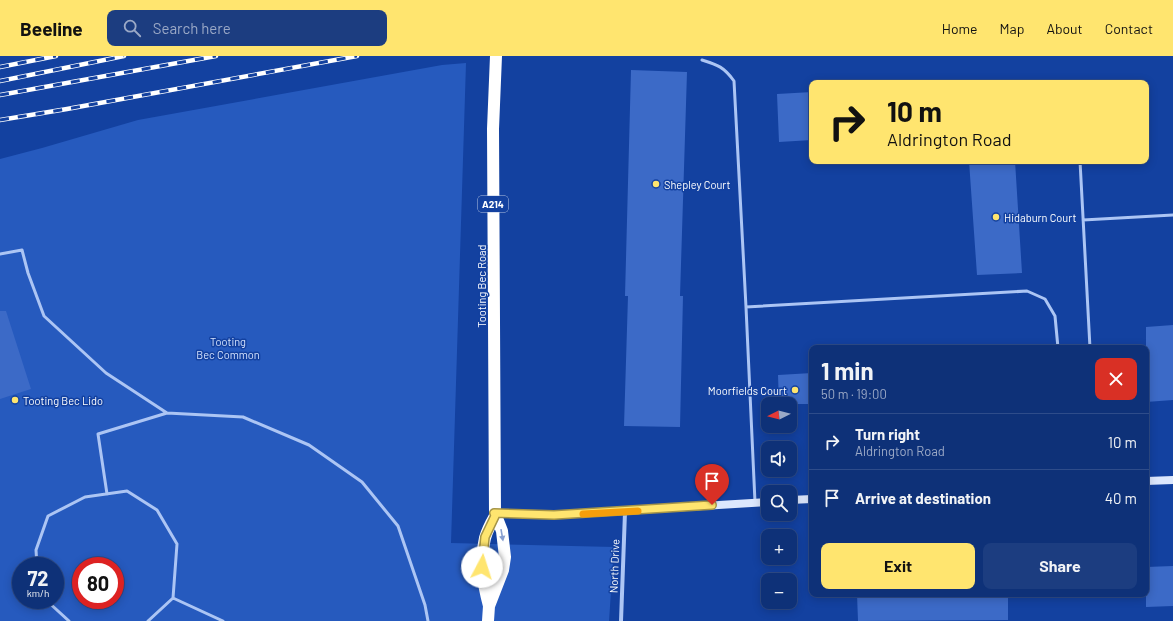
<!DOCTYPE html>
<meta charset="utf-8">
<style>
:root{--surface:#0e3178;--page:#1c3d80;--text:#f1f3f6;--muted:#9ba9c6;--line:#2e4c8a;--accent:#ffe56f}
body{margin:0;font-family:Barlow,sans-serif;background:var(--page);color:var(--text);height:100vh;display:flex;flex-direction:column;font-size:15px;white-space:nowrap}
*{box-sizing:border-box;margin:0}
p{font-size:13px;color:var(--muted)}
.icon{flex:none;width:22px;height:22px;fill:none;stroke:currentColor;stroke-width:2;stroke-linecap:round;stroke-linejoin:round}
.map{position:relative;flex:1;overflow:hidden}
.drawer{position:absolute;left:809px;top:289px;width:340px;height:252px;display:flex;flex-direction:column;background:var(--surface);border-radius:8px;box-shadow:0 2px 10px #0003,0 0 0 1px var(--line)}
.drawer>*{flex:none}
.top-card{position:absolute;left:809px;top:24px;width:340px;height:84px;border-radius:8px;box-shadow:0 2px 10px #0003,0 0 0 1px var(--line);background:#ffe56f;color:#111;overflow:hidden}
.needle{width:26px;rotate:264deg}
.buttons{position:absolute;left:761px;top:341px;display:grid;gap:8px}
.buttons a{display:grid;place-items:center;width:36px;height:36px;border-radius:8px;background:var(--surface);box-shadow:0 2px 10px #0003,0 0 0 1px var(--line);font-size:20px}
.speed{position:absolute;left:12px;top:501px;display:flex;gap:8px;font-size:20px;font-weight:700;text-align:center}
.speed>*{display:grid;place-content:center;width:52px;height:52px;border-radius:50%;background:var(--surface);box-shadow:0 2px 10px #0003,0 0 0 1px var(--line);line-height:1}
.speed small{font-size:10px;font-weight:400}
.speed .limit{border:6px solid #d22;background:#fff;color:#111}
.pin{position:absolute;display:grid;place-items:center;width:34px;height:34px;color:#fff;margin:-41px -17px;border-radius:50% 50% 50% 0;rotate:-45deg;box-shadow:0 0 4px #0007}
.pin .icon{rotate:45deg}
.me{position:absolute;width:44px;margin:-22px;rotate:5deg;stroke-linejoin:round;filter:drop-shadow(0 0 3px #0008)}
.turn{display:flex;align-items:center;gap:14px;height:84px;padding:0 12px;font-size:18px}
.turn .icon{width:52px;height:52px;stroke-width:2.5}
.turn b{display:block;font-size:28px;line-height:34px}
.round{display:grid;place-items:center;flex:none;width:42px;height:42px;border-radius:8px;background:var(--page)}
.overview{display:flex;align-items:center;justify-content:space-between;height:68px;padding:0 12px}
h1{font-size:24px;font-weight:700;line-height:30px}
.primary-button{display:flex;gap:8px;margin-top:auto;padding:8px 12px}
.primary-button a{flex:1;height:46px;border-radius:8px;background:var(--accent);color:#111;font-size:16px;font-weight:700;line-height:46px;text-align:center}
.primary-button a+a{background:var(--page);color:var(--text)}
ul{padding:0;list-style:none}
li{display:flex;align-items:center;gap:12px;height:56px;padding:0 12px;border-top:1px solid var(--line)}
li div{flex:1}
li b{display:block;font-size:15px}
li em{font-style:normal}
header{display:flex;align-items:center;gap:24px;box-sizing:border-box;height:56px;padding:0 20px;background:var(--accent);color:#111}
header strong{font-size:19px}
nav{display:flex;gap:22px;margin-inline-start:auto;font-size:14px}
.search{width:280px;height:36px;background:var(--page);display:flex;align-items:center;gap:10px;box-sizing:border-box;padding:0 14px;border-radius:8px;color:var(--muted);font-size:15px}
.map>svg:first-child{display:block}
.green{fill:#265abe;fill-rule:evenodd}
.building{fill:#3c6ac7}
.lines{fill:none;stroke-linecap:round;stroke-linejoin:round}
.lane{stroke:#acc5f4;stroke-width:3}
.street{stroke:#acc5f4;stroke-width:4}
.secondary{stroke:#dce7fd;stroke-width:8}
.highway{stroke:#fff;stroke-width:12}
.rail-casing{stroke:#fff;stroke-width:4.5}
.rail{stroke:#1341a0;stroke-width:3;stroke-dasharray:9;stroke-linecap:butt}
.oneway{fill:#89a0d0}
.route-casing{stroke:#a69548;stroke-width:10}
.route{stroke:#ffe56f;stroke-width:7}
.slow{stroke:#f59e0b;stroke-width:7}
.poi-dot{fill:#ffe56f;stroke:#1341a0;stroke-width:1.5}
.labels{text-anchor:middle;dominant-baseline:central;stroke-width:3;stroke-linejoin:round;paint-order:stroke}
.shield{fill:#1341a0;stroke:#b8c6e2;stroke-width:1}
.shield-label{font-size:10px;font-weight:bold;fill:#fff}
.poi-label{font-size:11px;fill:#fff;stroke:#1341a0;text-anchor:start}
.street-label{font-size:11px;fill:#fff;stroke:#1341a0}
.park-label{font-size:11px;fill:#d5e3fe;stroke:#1341a0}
</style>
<header>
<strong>Beeline</strong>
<div class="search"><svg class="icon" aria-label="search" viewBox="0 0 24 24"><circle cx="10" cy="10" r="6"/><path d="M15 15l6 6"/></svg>Search here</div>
<nav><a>Home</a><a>Map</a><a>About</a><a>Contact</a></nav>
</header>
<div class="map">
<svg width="1173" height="565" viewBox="0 0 1173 565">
<rect width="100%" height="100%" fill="#1341a0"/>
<path class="green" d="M 466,7 L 451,487 L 614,491 L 609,565 L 0,565 L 0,103 L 42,92 L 138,64 L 442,9 ZM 21,510 L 55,510 L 55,544 L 21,544 ZM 81,510 L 115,510 L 115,544 L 81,544 Z"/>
<path class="building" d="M 631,14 L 687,16 L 680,240 L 683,240 L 680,371 L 624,370 L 628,240 L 625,240 Z
M 812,36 L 812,84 L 779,86 L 777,38 Z
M 969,105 L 1015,105 L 1022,217 L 977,219 Z
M 0,255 L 6,255 L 31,333 L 0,343 Z
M 1173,269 L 1173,344 L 1146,346 L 1146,271 Z
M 812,317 L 812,348 L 779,348 L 778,319 Z
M 1173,510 L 1173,550 L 1146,551 L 1146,511 Z
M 857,538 L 1008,538 L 1008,564 L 858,565 Z"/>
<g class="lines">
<path class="lane" d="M 702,4 C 718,9 724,11 734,25 L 746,251
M 1080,105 L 1090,292
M 1083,164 L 1173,159
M 0,198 L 22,194 L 28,217 L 44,260 L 106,317 L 167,357 L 243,361 L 309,389 L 362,426 L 398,470 L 425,549 L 428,565
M 107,438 L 98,378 L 167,357
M 755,446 L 746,251 L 1027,235 L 1045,243 L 1055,260 L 1058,292
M 37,510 L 36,494 L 48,460 L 85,441 L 127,435 L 157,454 L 177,488 L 173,542 L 148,565
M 173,542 L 223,565
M 46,544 L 69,565"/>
<path class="street" d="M 621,565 L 625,456"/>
<path class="secondary" d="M 1146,425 L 1173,424
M 790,444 L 812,443
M 495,457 L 554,459 L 768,446"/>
<path class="highway" d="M 489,550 C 483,527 479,506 485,482 C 487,475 491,467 495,460
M 488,565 L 489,550 L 503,514 L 505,501 L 502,475 L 495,457 L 493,73 L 496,0"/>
<defs>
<path id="rail" d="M 0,11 L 56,0
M 0,25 L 124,0
M 0,39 L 216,0
M 0,64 L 67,53 L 357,0"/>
</defs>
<use href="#rail" class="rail-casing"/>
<use href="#rail" class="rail"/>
</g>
<defs><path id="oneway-solid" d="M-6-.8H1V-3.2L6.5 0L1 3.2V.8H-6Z"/></defs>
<use class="oneway" href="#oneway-solid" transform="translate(502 479) rotate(80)"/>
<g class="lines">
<defs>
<path id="route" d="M 482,511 L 485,481 L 495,460 L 494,457 L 554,459 L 712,449"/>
</defs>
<use href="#route" class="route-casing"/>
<use href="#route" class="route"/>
<path class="slow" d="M 583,458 L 638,455"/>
</g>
<g class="poi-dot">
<circle cx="656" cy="128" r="4"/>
<circle cx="996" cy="161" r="4"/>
<circle cx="795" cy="334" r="4"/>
<circle cx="15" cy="344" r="4"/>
</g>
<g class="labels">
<rect class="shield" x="478" y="140" width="30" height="16" rx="3"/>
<g class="shield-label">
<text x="493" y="148">A214</text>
</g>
<g class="poi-label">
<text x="664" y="128">Shepley Court</text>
<text x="1004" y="161">Hidaburn Court</text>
<text x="787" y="334" text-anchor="end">Moorfields Court</text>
<text x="23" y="344">Tooting Bec Lido</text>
</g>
<g class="street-label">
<text transform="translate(481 230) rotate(-90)">Tooting Bec Road</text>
<text transform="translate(614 510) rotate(-88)">North Drive</text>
</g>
<g class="park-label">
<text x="228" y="285">Tooting<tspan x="228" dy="13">Bec Common</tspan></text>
</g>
</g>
</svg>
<div class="buttons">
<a><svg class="needle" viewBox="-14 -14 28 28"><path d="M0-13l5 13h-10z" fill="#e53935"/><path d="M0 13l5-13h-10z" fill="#9ba9c6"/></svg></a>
<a><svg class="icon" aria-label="sound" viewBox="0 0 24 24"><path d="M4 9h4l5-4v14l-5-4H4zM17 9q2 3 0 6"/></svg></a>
<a><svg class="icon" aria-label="search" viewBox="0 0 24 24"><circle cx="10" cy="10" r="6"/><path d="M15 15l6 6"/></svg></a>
<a>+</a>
<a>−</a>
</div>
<div class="speed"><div>72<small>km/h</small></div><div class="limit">80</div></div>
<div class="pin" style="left:712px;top:449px;background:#d93025"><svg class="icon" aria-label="arrive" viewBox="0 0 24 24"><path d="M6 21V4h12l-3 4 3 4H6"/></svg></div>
<svg class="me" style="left:482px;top:511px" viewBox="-20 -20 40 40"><circle r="19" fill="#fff"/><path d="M0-13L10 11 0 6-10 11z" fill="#ffe56f"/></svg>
<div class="top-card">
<div class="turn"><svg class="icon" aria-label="right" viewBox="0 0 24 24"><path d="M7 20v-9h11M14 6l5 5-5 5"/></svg><div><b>10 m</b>Aldrington Road</div></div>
</div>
<section class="drawer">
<div class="overview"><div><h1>1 min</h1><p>50 m · 19:00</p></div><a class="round" style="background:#d93025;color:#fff"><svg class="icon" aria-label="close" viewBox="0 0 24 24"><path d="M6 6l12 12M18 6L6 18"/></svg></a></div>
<ul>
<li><svg class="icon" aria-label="right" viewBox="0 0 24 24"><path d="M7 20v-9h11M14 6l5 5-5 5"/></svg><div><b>Turn right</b><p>Aldrington Road</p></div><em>10 m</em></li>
<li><svg class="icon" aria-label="arrive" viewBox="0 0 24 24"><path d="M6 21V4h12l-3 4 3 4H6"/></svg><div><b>Arrive at destination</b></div><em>40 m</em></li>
</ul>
<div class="primary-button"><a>Exit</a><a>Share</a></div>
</section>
</div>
